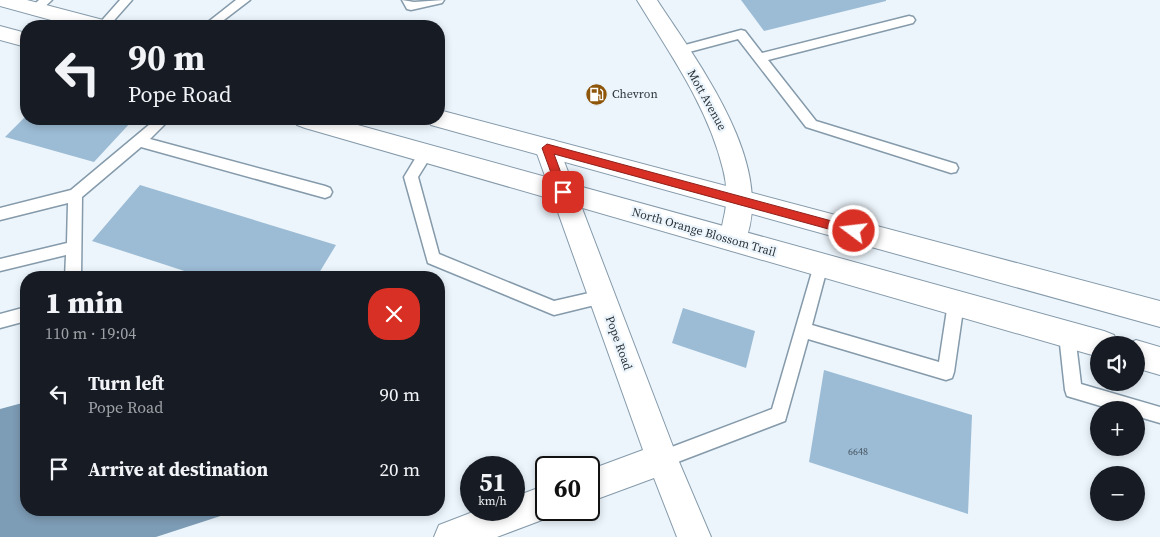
<!DOCTYPE html>
<meta charset="utf-8">
<style>
:root{--surface:#171b24;--page:#20242c;--text:#f1f3f6;--muted:#9ea1a6}
body{margin:0;font-family:"Source Serif 4",serif;background:var(--page);color:var(--text);height:100vh;display:flex;flex-direction:column;font-size:19px;white-space:nowrap}
*{box-sizing:border-box;margin:0}
p{font-size:16px;color:var(--muted)}
.icon{flex:none;width:28px;height:28px;fill:none;stroke:currentColor;stroke-width:2;stroke-linecap:round;stroke-linejoin:round}
.map{position:relative;flex:1;overflow:hidden}
.panel{position:absolute;left:20px;top:271px;width:425px;height:245px;display:flex;flex-direction:column;background:var(--surface);border-radius:20px;box-shadow:0 2px 8px #0003}
.panel>*{flex:none}
.top-card{position:absolute;left:20px;top:20px;width:425px;height:105px;border-radius:20px;box-shadow:0 2px 8px #0003;background:#171b24;color:var(--text);overflow:hidden}
.controls{position:absolute;left:1090px;top:336px;display:grid;gap:10px}
.controls a{display:grid;place-items:center;width:55px;height:55px;border-radius:50%;background:var(--surface);box-shadow:0 2px 8px #0003;font-size:25px}
.speed{position:absolute;left:460px;top:456px;display:flex;gap:10px;font-size:25px;font-weight:700;text-align:center}
.speed>*{display:grid;place-content:center;width:65px;height:65px;border-radius:50%;background:var(--surface);box-shadow:0 2px 8px #0003;line-height:1}
.speed small{font-size:12px;font-weight:400}
.speed .limit{border:2px solid #111;border-radius:8px;background:#fff;color:#111}
.pin{position:absolute;display:grid;place-items:center;width:42px;height:42px;color:#fff;margin:-21px;border-radius:10px;box-shadow:0 2px 8px #0006}
.me{position:absolute;width:55px;margin:-28px;rotate:285deg;stroke-linejoin:round;filter:drop-shadow(0 0 4px #0008)}
.turn{display:flex;align-items:center;gap:18px;height:105px;padding:0 25px;font-size:22px}
.turn .icon{width:65px;height:65px;stroke-width:2.5}
.turn b{display:block;font-size:35px;line-height:42px}
.round{display:grid;place-items:center;flex:none;width:52px;height:52px;border-radius:20px;background:var(--page)}
.head{display:flex;align-items:center;justify-content:space-between;height:85px;padding:0 25px}
h1{font-size:30px;font-weight:800;line-height:38px}
ul{padding:0;list-style:none}
li{display:flex;align-items:center;gap:15px;height:75px;padding:0 25px}
li div{flex:1}
li b{display:block;font-size:19px}
li em{font-style:normal}
.map>svg:first-child{display:block}
.water{fill:#7d9cb5}
.building{fill:#9cbcd5}
.lines{fill:none;stroke-linecap:round;stroke-linejoin:round}
.lane-casing{stroke:#859aaa;stroke-width:3}
.street-casing{stroke:#859aaa;stroke-width:2}
.secondary-casing{stroke:#859aaa;stroke-width:2}
.primary-casing{stroke:#859aaa;stroke-width:2}
.lane{fill:#fff;fill-rule:evenodd}
.street{fill:#fff;fill-rule:evenodd}
.secondary{fill:#fff;fill-rule:evenodd}
.primary{fill:#fff;fill-rule:evenodd}
.route{fill:#d93025;stroke:#8d1f18}
.labels{text-anchor:middle;dominant-baseline:central;stroke-width:4.5;stroke-linejoin:round;paint-order:stroke}
.number-label{font-size:10px;fill:#485662}
.poi-label{font-size:12px;fill:#2c343b;stroke:#ecf5fc;text-anchor:start}
.street-label{font-size:12px;fill:#2c343b;stroke:#ecf5fc}
</style>
<div class="map">
<svg width="1160" height="537" viewBox="0 0 1160 537">
<rect width="100%" height="100%" fill="#ecf5fc"/>
<path class="water" d="M 26,402 L 26,510 L 239,510 L 156,537 L 0,537 L 0,409 Z"/>
<path class="building" d="M 741,0 L 886,0 L 886,1 L 764,31 Z
M 26,116 L 26,119 L 125,119 L 132,121 L 94,162 L 5,137 Z
M 140,185 L 336,245 L 316,278 L 206,278 L 92,241 Z
M 683,308 L 755,331 L 746,368 L 672,343 Z
M 824,370 L 972,415 L 968,514 L 809,462 Z"/>
<g class="lines">
<defs>
<path id="lane" d="M 39,0 L 52,0 L 39,12 L 31,12 L 29,9 Z
M 120,0 L 132,0 L 109,26 L 97,26 Z
M 236,0 L 250,0 L 216,26 L 203,26 Z
M 402,0 L 414,2 L 444,0 L 442,3 L 411,10 L 407,9 Z
M 909,16 L 913,17 L 915,20 L 913,23 L 768,60 L 816,121 L 956,164 L 958,168 L 956,172 L 951,173 L 806,127 L 738,39 L 678,55 L 672,51 L 674,48 L 741,30 L 745,31 L 762,53 Z
M 156,119 L 170,119 L 150,139 L 325,186 L 330,188 L 332,192 L 330,196 L 325,198 L 141,147 L 82,197 L 81,278 L 65,278 L 66,255 L 0,271 L 0,259 L 67,243 L 68,203 L 0,220 L 0,208 L 71,190 Z
M 426,148 L 431,149 L 433,153 L 418,177 L 439,254 L 554,301 L 602,290 L 607,292 L 610,297 L 607,302 L 554,315 L 428,263 L 404,177 L 421,149 Z
M 821,259 L 826,260 L 828,265 L 812,325 L 939,362 L 948,303 L 951,298 L 956,296 L 961,298 L 964,303 L 954,372 L 952,378 L 946,380 L 808,339 L 785,421 L 662,468 L 656,465 L 653,459 L 656,453 L 772,409 L 814,265 L 816,260 Z
M 26,307 L 26,321 L 0,328 L 0,314 Z
M 1067,328 L 1073,330 L 1075,335 L 1081,384 L 1160,407 L 1160,423 L 1136,416 L 1136,410 L 1114,410 L 1067,396 L 1065,390 L 1059,335 L 1061,330 Z"/>
<path id="street" d="M 547,139 L 556,141 L 559,148 L 677,457 L 711,537 L 677,537 L 654,478 L 589,502 L 589,470 L 643,450 L 535,148 L 538,141 Z
M 546,485 L 546,510 L 559,510 L 558,514 L 497,537 L 434,537 L 439,525 L 478,510 L 514,510 L 514,497 Z"/>
<path id="secondary" d="M 637,0 L 657,0 C 698,63 781,170 742,248 L 733,251 L 724,248 C 717,234 725,219 726,204 C 727,193 726,180 723,169 C 708,107 670,54 637,0 Z"/>
<path id="primary" d="M 0,0 L 27,0 L 107,21 L 110,26 L 73,26 L 0,6 Z
M 0,26 L 26,33 L 26,47 L 0,40 Z
M 439,110 L 1160,301 L 1160,327 L 431,125 L 427,119 L 439,119 Z
M 293,119 L 336,119 L 1104,331 L 1114,335 L 1119,345 L 1099,345 L 1099,357 L 305,128 L 297,125 Z
M 1136,340 L 1160,347 L 1160,375 L 1136,368 L 1136,345 L 1125,345 Z"/>
</defs>
<use href="#lane" class="lane-casing"/>
<use href="#street" class="street-casing"/>
<use href="#secondary" class="secondary-casing"/>
<use href="#primary" class="primary-casing"/>
<use href="#lane" class="lane"/>
<use href="#street" class="street"/>
<use href="#secondary" class="secondary"/>
<use href="#primary" class="primary"/>
</g>
<path class="route" d="M 547,144 L 854,227 L 860,231 L 854,236 L 554,154 L 568,192 L 563,196 L 558,192 L 542,148 Z"/>
<defs>
<symbol id="fuel-disc" viewBox="-11 -11 22 22"><circle r="9.5" fill="#8d560b" stroke="#ecf5fc"/><path d="M-5.5-6h7V0h2V4h1.3V-2.5L3-4.5l.8-.8L6-3V5H2.5V1h-1V6h-7ZM-4.2-4.7v3.2H.2V-4.7Z" fill="#fff"/></symbol>
</defs>
<g fill-rule="evenodd">
<use href="#fuel-disc" x="584" y="82" width="25" height="25"/>
</g>
<g class="labels">
<g class="number-label">
<text x="858" y="451">6648</text>
</g>
<g class="poi-label">
<text x="612" y="94">Chevron</text>
</g>
<g class="street-label">
<text transform="translate(707 100) rotate(61)">Mott Avenue</text>
<text transform="translate(704 232) rotate(16)">North Orange Blossom Trail</text>
<text transform="translate(619 343) rotate(70)">Pope Road</text>
</g>
</g>
</svg>
<div class="controls">
<a><svg class="icon" aria-label="sound" viewBox="0 0 24 24"><path d="M4 9h4l5-4v14l-5-4H4zM17 9q2 3 0 6"/></svg></a>
<a>+</a>
<a>−</a>
</div>
<div class="speed"><div>51<small>km/h</small></div><div class="limit">60</div></div>
<div class="pin" style="left:563px;top:192px;background:#d93025"><svg class="icon" aria-label="arrive" viewBox="0 0 24 24"><path d="M6 21V4h12l-3 4 3 4H6"/></svg></div>
<svg class="me" style="left:854px;top:231px" viewBox="-20 -20 40 40"><circle r="17" fill="#d93025" stroke="#fff" stroke-width="3"/><path d="M0-11L8 9 0 5-8 9z" fill="#fff"/></svg>
<div class="top-card">
<div class="turn"><svg class="icon" aria-label="left" viewBox="0 0 24 24"><path d="M17 20v-9H6M10 6l-5 5 5 5"/></svg><div><b>90 m</b>Pope Road</div></div>
</div>
<section class="panel">
<div class="head"><div><h1>1 min</h1><p>110 m · 19:04</p></div><a class="round" style="background:#d93025;color:#fff"><svg class="icon" aria-label="close" viewBox="0 0 24 24"><path d="M6 6l12 12M18 6L6 18"/></svg></a></div>
<ul>
<li><svg class="icon" aria-label="left" viewBox="0 0 24 24"><path d="M17 20v-9H6M10 6l-5 5 5 5"/></svg><div><b>Turn left</b><p>Pope Road</p></div><em>90 m</em></li>
<li><svg class="icon" aria-label="arrive" viewBox="0 0 24 24"><path d="M6 21V4h12l-3 4 3 4H6"/></svg><div><b>Arrive at destination</b></div><em>20 m</em></li>
</ul>
</section>
</div>
